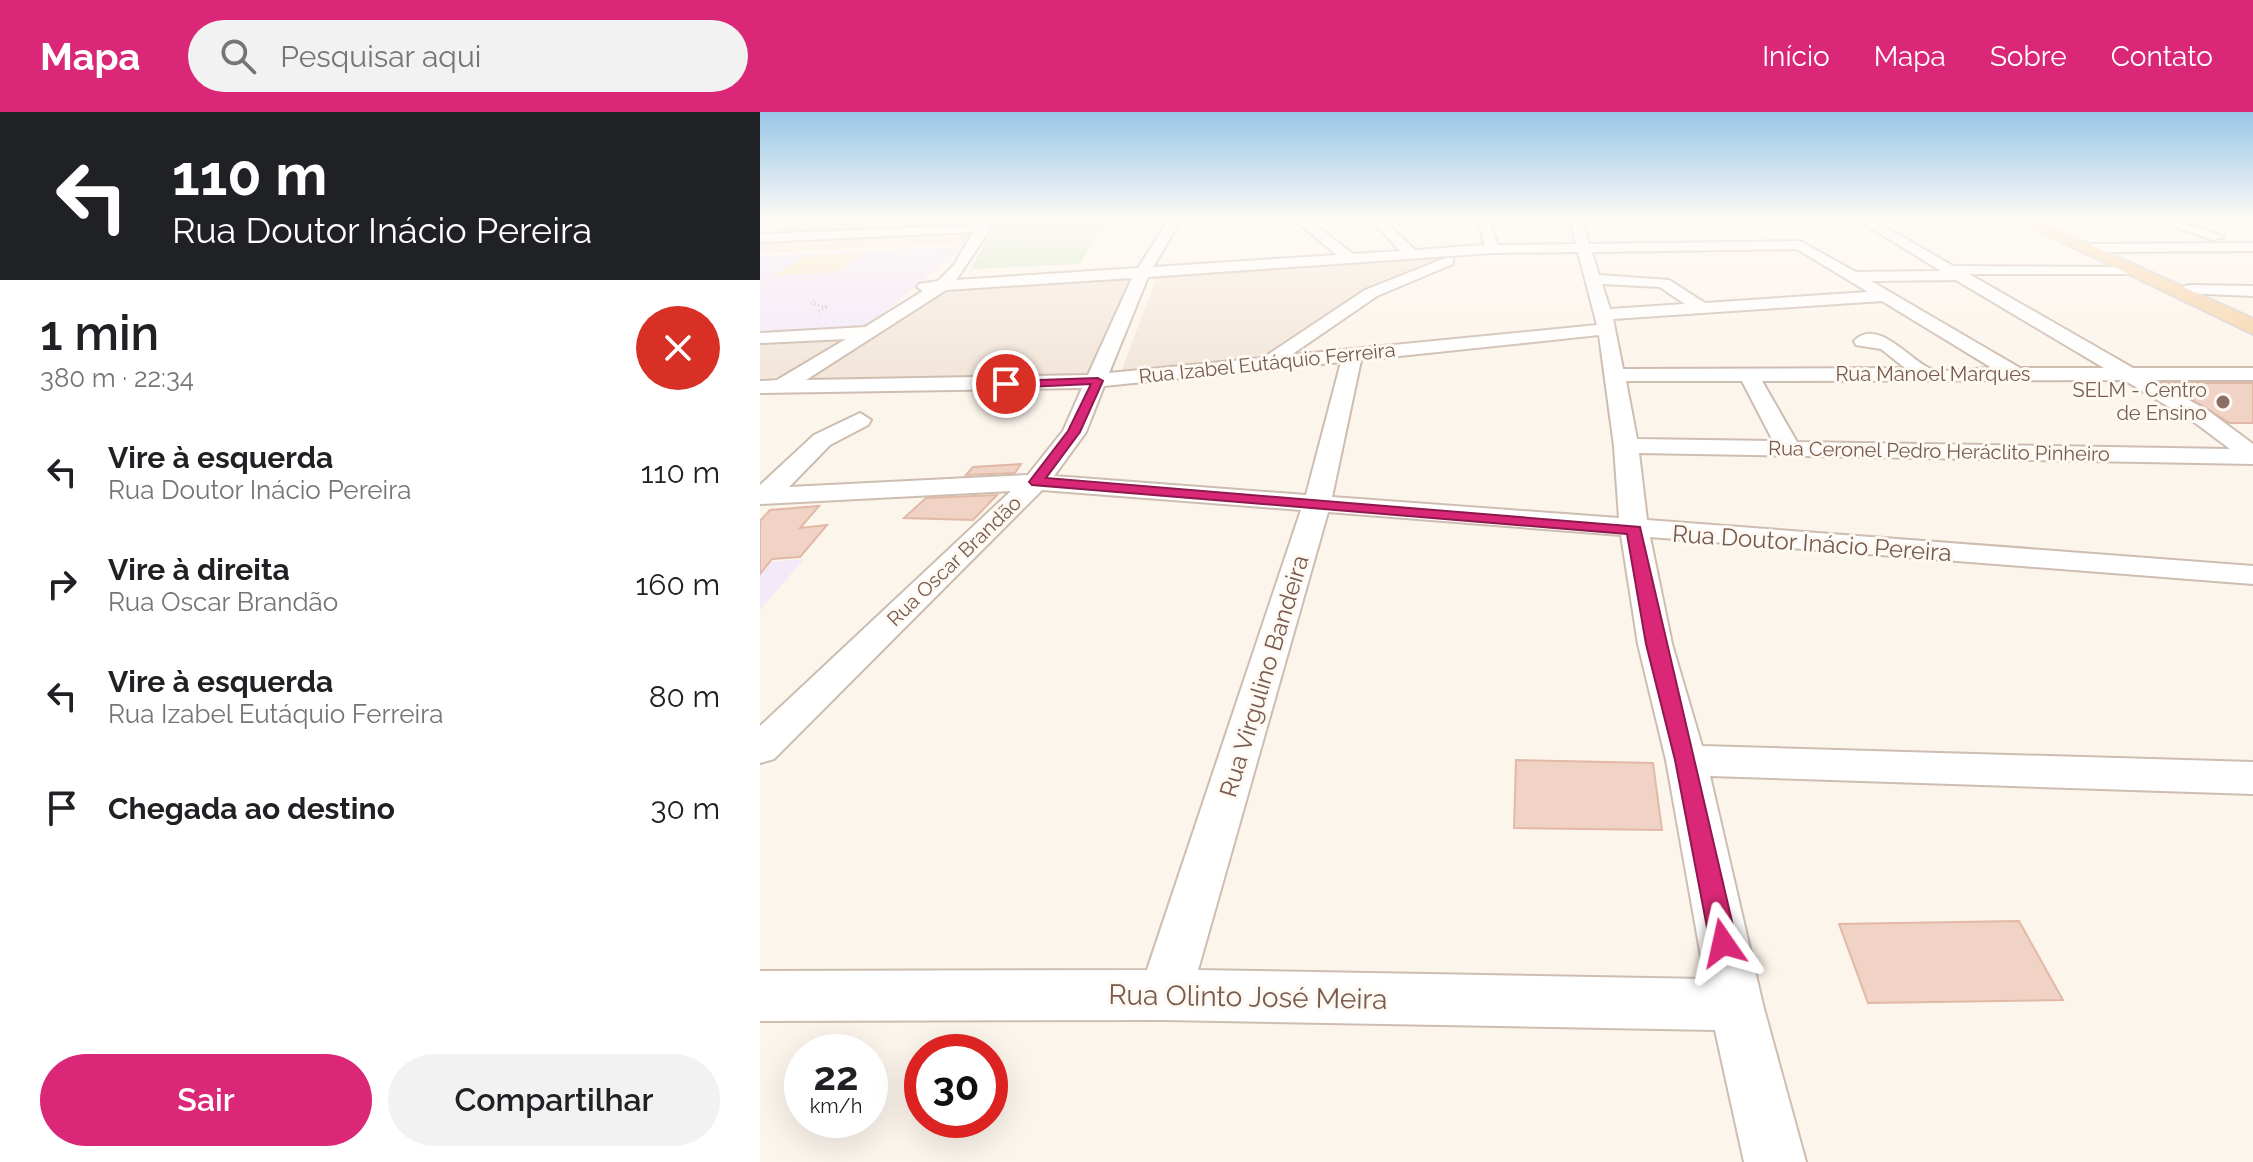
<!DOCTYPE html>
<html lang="pt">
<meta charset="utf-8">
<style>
:root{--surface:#fff;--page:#f2f2f2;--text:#202124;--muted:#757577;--accent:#db2777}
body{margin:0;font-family:Raleway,sans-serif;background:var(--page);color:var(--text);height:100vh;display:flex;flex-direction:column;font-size:30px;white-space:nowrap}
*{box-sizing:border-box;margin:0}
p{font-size:26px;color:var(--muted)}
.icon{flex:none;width:44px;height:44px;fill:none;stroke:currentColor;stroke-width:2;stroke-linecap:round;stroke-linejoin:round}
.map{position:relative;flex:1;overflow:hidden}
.sheet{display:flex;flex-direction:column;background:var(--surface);width:760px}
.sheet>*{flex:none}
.guide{background:#202124;color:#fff;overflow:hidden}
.speed{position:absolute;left:24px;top:922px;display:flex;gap:16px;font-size:40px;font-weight:700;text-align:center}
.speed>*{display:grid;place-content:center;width:104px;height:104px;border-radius:50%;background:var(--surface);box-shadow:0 8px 32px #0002;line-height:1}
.speed small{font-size:20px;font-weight:400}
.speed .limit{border:12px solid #d22;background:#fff;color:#111}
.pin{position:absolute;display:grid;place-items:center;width:68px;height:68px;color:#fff;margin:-34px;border:4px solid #fff;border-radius:50%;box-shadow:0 2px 8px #0007}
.me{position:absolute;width:88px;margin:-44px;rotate:349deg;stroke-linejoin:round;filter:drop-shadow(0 0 6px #0008)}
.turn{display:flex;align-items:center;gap:28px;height:168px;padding:0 40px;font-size:36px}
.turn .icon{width:104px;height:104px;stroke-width:2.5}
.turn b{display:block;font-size:56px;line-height:68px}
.round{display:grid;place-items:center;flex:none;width:84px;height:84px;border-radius:42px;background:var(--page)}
.head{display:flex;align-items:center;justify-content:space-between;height:136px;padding:0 40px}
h1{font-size:48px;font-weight:600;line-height:60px}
.cta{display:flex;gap:16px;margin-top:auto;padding:16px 40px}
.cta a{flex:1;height:92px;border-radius:48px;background:var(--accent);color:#fff;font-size:32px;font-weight:600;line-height:92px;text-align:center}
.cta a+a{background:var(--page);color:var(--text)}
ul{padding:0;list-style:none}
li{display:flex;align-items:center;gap:24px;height:112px;padding:0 40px}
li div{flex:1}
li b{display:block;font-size:30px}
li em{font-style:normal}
header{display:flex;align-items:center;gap:48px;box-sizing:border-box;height:112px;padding:0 40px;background:var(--accent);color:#fff}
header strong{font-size:38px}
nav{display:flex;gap:44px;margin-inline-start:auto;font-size:28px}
.search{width:560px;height:72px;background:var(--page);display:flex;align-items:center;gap:20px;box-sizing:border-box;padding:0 28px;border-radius:44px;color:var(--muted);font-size:30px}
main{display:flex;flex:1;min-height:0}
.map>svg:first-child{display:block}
.residential{fill:#f3e7db}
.education{fill:#f2e9f9}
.green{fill:#d9eacb}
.sand{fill:#f9ebc9}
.building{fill:#f0d3c5;stroke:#e2b9a6;stroke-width:2}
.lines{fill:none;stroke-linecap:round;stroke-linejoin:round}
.minor-casing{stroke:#cebdb1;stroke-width:4}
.major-casing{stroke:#d9d1ce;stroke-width:4}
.path{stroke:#d6b6a8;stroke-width:3;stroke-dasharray:1 3;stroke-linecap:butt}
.minor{fill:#fff;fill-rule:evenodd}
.major{fill:#f6d4a9;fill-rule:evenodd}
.route{fill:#db2777;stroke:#8e194d;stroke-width:2}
.education-dot{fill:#8d6e63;stroke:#fef9f3;stroke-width:3}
.labels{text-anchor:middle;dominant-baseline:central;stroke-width:6;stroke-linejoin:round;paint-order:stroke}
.far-street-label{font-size:20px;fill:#775b4f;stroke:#fef9f3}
.far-education-label{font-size:20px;fill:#785e54;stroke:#fef9f3;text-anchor:end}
.street-label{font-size:24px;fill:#775b4f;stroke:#fef9f3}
.near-street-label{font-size:28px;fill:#775b4f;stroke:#fef9f3}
</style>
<header>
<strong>Mapa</strong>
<div class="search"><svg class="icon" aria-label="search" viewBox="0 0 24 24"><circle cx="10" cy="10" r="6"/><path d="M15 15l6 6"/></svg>Pesquisar aqui</div>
<nav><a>Início</a><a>Mapa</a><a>Sobre</a><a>Contato</a></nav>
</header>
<main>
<section class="sheet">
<div class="guide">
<div class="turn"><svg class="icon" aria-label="left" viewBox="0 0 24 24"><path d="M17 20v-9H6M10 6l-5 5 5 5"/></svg><div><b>110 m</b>Rua Doutor Inácio Pereira</div></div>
</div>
<div class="head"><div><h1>1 min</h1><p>380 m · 22:34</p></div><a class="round" style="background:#d93025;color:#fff"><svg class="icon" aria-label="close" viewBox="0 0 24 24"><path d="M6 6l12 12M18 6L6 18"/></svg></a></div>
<ul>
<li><svg class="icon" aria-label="left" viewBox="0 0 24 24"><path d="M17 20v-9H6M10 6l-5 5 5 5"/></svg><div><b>Vire à esquerda</b><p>Rua Doutor Inácio Pereira</p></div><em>110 m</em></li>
<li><svg class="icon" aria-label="right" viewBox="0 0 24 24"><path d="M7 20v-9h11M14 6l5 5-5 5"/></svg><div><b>Vire à direita</b><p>Rua Oscar Brandão</p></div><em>160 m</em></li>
<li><svg class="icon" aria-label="left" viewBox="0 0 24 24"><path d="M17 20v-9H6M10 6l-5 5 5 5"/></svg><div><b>Vire à esquerda</b><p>Rua Izabel Eutáquio Ferreira</p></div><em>80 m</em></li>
<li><svg class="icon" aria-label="arrive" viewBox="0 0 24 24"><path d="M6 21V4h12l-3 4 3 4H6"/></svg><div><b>Chegada ao destino</b></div><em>30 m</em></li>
</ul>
<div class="cta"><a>Sair</a><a>Compartilhar</a></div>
</section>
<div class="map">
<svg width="1493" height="1050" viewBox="0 0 1493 1050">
<rect width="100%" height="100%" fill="#fcf5ec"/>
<path class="residential" d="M 218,106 L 214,115 L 0,125 L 23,113 Z
M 213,119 L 205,131 L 0,141 L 0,129 Z
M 691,141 L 694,144 L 678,152 L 622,170 L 581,193 L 505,245 L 361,260 L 397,164 Z
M 370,166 L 328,265 L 53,266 L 193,176 Z
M 89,224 L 20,265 L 0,267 L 0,230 Z"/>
<path class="education" d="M 203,135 L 109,213 L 0,220 L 0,144 Z
M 44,447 L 0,498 L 0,451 Z"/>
<path class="green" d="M 240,106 L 348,106 L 320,152 L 211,157 Z"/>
<path class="sand" d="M 104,141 L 76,160 L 14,164 L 46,144 Z"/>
<path class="building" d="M 1405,271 L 1493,271 L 1493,311 L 1470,311 Z
M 261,352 L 255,361 L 206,363 L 213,355 Z
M 237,383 L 213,408 L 144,406 L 166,386 Z
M 59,394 L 40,416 L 67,413 L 40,445 L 12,447 L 0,462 L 0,409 L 10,398 Z
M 756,648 L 893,651 L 902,718 L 754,716 Z
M 1259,809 L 1303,888 L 1108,891 L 1079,812 Z"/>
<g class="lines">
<defs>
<path id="minor" d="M 222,106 L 234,106 L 231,116 L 196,168 L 378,156 L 410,106 L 422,106 L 393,155 L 577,143 L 532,106 L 546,106 L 593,142 L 640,139 L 609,106 L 622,106 L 655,138 L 725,133 L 716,106 L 728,106 L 738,133 L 816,132 L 809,106 L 821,106 L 829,132 L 1040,129 L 1096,160 L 1181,159 L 1095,106 L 1110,106 L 1193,154 L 1373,155 L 1375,158 L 1368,162 L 1209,162 L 1373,256 L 1493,256 L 1493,268 L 1394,268 L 1450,300 L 1493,332 L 1493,352 L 879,341 L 887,408 L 1493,454 L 1493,472 L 890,425 L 912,532 L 942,634 L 1493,650 L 1493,682 L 950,664 L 1003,893 L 1046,1050 L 984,1050 L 955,918 L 405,908 L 0,909 L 0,859 L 387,858 L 541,398 L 282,378 L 14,647 L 0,651 L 0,614 L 251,379 L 0,392 L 0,373 L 54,323 L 100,301 L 111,308 L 108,313 L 70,333 L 29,375 L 268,363 L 303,319 L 322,276 L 0,281 L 0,269 L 17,268 L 86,227 L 0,231 L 0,221 L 105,215 L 163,179 L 157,175 L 159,172 L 178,169 L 194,153 L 213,120 L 0,130 L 0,122 L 218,113 ZM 1037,137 L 1108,180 L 945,191 L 909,168 L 839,163 L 832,140 ZM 818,140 L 837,213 L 531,243 L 617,184 L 693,152 L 693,146 L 688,145 L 605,178 L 503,246 L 349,261 L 388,165 L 733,141 ZM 372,166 L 328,263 L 46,268 L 186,178 ZM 1196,168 L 1344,256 L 1260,256 L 1111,169 ZM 842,172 L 900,175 L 925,192 L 850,197 ZM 1122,189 L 1232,256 C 1215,256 1185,262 1169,256 C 1150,248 1117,205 1094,229 L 1096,233 L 1121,237 L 1145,256 L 863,257 L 853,207 ZM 839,223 L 854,334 L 859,406 L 572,385 L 601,248 ZM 581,250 L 546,383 L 294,364 L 326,320 L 344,274 ZM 1364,268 L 1434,310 L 1470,337 L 1037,330 L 1002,269 ZM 866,269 L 982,269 L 1013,329 L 877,327 ZM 568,400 L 861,423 L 878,532 L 906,648 L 945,867 L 438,858 Z
M 1391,106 L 1410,106 L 1464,125 L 1453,128 Z
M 1493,131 L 1493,139 L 1329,140 L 1322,136 L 1329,132 Z
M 1429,173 L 1493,174 L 1493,184 L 1423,181 L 1423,175 Z"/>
<path id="major" d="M 1253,106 L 1272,106 L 1493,207 L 1493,222 Z"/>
</defs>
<use href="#minor" class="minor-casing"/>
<use href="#major" class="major-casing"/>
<path class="path" d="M 55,189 L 51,192 L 66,195 L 57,201"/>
<use href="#minor" class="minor"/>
<use href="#major" class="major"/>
</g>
<linearGradient id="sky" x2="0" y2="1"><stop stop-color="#98c7e7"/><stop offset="0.42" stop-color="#fefaf6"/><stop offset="1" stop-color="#fefaf6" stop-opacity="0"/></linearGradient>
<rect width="1493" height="253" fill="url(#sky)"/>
<path class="route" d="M 338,266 L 343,269 L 320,320 L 286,366 L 880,415 L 977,831 L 973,840 L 963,844 L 954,840 L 950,831 L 915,648 L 886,532 L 867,422 L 272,373 L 269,370 L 308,319 L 331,272 L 246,276 L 241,272 L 246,269 Z"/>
<circle class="education-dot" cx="1463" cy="290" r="8"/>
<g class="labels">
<g class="far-street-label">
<text transform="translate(507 251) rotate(-6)">Rua Izabel Eutáquio Ferreira</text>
<text x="1173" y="262">Rua Manoel Marques</text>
<text transform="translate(1179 339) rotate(1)">Rua Ceronel Pedro Heráclito Pinheiro</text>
<text transform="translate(194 449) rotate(-44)">Rua Oscar Brandão</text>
</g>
<g class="far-education-label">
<text x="1447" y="278">SELM - Centro<tspan x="1447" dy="23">de Ensino</tspan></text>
</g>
<g class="street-label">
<text transform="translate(1052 431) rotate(4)">Rua Doutor Inácio Pereira</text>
<text transform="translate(504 564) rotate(-73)">Rua Virgulino Bandeira</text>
</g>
<g class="near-street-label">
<text transform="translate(488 885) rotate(1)">Rua Olinto José Meira</text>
</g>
</g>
</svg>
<div class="speed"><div>22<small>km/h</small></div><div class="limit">30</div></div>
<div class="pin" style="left:246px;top:272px;background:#d93025"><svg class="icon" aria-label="arrive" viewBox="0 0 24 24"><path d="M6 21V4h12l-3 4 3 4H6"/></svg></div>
<svg class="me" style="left:963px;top:831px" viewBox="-20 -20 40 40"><path d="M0-17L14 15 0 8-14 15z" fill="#db2777" stroke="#fff" stroke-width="4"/></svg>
</div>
</main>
